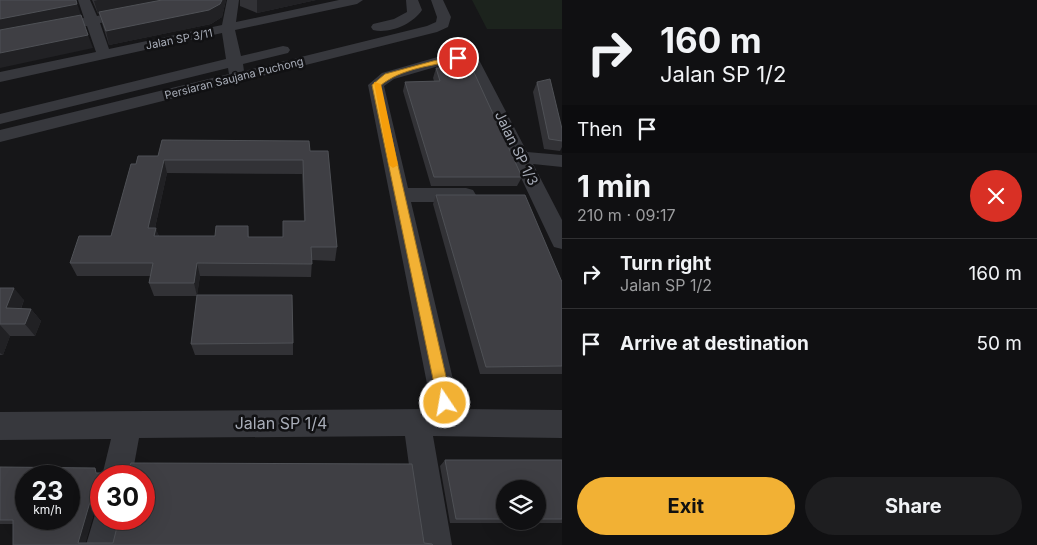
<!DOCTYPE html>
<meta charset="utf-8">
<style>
:root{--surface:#101012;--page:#1e1e20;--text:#f1f3f6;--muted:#9c9d9f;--line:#303032;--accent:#f2b134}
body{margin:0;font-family:Inter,sans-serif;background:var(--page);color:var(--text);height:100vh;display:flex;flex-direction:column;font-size:19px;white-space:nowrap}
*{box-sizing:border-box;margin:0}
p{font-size:16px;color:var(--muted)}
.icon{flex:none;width:28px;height:28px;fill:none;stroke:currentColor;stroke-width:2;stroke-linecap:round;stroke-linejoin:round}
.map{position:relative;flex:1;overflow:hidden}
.sheet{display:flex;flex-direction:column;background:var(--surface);width:475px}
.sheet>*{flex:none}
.hud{background:#101012;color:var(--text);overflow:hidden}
.controls{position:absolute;left:496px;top:480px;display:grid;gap:10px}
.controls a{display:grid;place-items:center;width:50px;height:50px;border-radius:50%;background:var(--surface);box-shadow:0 5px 20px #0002,0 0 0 1px var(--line);font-size:25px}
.speed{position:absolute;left:15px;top:465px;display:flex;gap:10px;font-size:25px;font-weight:700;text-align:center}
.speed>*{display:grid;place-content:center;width:65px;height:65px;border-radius:50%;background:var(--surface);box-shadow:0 5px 20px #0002,0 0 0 1px var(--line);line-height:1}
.speed small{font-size:12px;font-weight:400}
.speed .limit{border:8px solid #d22;background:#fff;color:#111}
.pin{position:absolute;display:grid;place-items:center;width:42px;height:42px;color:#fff;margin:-21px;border:2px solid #fff;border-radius:50%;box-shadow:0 1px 5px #0007}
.me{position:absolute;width:55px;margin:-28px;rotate:348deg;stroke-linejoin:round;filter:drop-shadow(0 0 4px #0008)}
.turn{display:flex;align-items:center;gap:18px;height:105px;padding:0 15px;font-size:22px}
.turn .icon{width:65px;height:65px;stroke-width:2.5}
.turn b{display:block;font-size:35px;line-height:42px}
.then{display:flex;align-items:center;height:48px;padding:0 15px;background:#0003;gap:10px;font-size:19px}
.round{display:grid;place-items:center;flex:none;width:52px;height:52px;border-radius:26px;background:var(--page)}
.overview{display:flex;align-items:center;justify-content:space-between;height:85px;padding:0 15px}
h1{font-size:30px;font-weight:700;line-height:38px}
.cta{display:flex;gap:10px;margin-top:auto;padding:10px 15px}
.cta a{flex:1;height:58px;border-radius:30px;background:var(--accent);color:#111;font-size:20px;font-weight:700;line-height:58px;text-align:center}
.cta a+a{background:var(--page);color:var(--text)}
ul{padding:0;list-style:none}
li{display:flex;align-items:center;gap:15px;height:70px;padding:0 15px;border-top:1px solid var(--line)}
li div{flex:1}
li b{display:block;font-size:19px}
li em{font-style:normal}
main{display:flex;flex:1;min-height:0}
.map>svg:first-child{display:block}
.green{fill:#1c231d}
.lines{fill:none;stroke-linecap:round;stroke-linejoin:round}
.minor{fill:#37383d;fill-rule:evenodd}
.wall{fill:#323236;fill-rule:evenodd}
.shaded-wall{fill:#212124}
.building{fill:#3f3f44;stroke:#4f5156;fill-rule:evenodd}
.route{fill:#f2b134;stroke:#9d7322}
.slow{fill:#f59e0b}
.labels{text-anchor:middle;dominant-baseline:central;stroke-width:5;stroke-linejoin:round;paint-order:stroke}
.far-street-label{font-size:11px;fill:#a8adb8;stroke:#111113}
.street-label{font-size:14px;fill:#a8adb8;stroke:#111113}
.near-street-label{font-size:16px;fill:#a8adb8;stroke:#111113}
</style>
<main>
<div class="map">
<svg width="562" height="545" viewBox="0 0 562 545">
<rect width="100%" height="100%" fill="#161618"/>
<path class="green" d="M 472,0 L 562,0 L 562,29 L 487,29 Z"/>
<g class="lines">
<path class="minor" d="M 78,0 L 90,0 L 97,16 L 131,9 L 138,13 L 136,16 L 100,23 L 109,49 L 222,25 L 227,0 L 239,0 L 236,22 L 339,0 L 363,0 L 357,4 L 235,30 L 241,56 L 283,46 L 288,47 L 290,50 L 288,53 L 243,64 L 244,71 L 427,26 L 436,22 L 437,17 L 431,0 L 443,0 L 451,17 L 448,27 L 437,32 L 0,142 L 0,130 L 229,74 L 228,68 L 0,124 L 0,114 L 226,59 L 222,33 L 0,82 L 0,72 L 96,52 L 87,26 L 0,43 L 0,35 L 84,18 Z
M 406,0 L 418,0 L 422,10 C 413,24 390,34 373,30 L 371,27 L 373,24 L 394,19 L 407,12 Z
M 448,54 L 458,54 L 479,60 L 527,152 L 562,155 L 562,167 L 533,164 L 562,220 L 562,249 L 554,247 L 551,241 L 468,66 L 457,63 L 449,63 L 394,79 L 384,86 L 408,188 L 466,188 L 473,190 L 476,195 L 473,200 L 466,202 L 411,202 L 460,409 L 562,410 L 562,438 L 433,436 L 452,545 L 420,545 L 405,436 L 139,438 L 132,476 L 102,476 L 111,439 L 0,440 L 0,412 L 432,409 L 368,85 L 382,73 Z
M 101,506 L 101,519 L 123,519 L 118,545 L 86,545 L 97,508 Z"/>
</g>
<path class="wall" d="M 92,0 L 226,0 L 222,17 L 211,24 L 109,45 L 99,14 L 98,14 Z
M 240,0 L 316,0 L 257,13 L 240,6 Z
M 436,68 L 522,177 L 517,186 L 431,186 L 403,91 L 405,82 L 434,81 L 433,78 Z
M 537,82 L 562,129 L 562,147 L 560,151 L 544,149 L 533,92 Z
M 310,151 L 337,247 L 335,261 L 312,260 L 311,277 L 200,276 L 197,295 L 293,343 L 293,355 L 195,355 L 191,344 L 197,296 L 154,296 L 149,283 L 150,276 L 77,276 L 70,263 L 111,236 L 136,164 L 158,156 ZM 167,173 L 302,174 L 304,221 L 283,237 L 249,237 L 248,226 L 215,236 L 159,236 L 155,228 Z
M 436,195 L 562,282 L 562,374 L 480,374 L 433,204 Z
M 0,288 L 24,300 L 21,309 L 31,309 L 41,321 L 35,336 L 10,336 L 3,355 L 0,355 Z
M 445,460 L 562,460 L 562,523 L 450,523 L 440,466 ZM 505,489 L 538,489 L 538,521 L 505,521 Z
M 0,467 L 100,473 L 424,543 L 13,545 L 13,524 L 0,524 ZM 101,476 L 144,519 L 113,543 L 85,543 L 96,506 L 97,513 L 101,516 Z"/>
<path class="shaded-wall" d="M 76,0 L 82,18 L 0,33 L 0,19 Z
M 98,0 L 171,0 L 98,14 L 94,1 Z
M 222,0 L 226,0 L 222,17 L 211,24 L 109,45 L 106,31 Z
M 257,0 L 316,0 L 257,13 Z
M 88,35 L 93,48 L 0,68 L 0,53 Z
M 164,160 L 167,173 L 152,241 L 148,228 Z
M 156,228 L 160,241 L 154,236 Z
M 197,263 L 200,276 L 197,296 L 194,283 Z
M 14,288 L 24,300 L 16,321 L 6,308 Z
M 31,309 L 41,321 L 35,336 L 25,324 Z
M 0,325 L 10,336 L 3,355 L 0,353 Z
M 96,500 L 101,505 L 96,506 L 85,545 L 78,543 L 90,502 Z"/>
<path class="building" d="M 0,0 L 76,0 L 77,4 L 0,19 Z
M 162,0 L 222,0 L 220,4 L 209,10 L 106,31 L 99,12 Z
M 81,15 L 88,35 L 0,53 L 0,30 Z
M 436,68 L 472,68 L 522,177 L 434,177 L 405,82 L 440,81 Z
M 550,79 L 562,129 L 562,141 L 549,139 L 537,82 Z
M 162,140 L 309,141 L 310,151 L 328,151 L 337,247 L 311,247 L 312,264 L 197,263 L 194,283 L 149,283 L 153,263 L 70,263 L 79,236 L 111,236 L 131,164 L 136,164 L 138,156 L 158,156 ZM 164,160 L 303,160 L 305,221 L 283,221 L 283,237 L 248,237 L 248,226 L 216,226 L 215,236 L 154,236 L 156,228 L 148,228 Z
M 436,195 L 525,195 L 562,282 L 562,366 L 486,367 Z
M 0,288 L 14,288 L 6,308 L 31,309 L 25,324 L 0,324 Z
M 197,295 L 292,295 L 293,343 L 191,344 Z
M 445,460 L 562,460 L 562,519 L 538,519 L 538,489 L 505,489 L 505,519 L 456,519 Z
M 131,463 L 412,464 L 424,543 L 432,544 L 433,545 L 13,545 L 13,520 L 0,520 L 0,467 L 95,468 L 96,473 L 127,473 ZM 26,476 L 69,476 L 69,519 L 26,519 ZM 101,476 L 144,476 L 144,519 L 119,519 L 113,543 L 78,543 L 90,502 L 96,500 L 97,513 L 101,513 Z"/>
<path class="route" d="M 458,56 L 462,58 L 461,60 C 435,65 401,68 380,86 L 452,403 L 450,407 L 445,409 L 440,407 L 438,403 L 372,85 L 385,74 L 448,57 Z"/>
<path class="slow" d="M 374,82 L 381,84 L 398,165 L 393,168 L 389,165 Z"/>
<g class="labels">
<g class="far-street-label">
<text transform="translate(179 39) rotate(-11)">Jalan SP 3/11</text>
<text transform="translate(234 78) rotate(-14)">Persiaran Saujana Puchong</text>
</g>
<g class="street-label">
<text transform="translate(517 148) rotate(64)">Jalan SP 1/3</text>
</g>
<g class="near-street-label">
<text x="281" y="423">Jalan SP 1/4</text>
</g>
</g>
</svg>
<div class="controls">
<a><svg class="icon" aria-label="layers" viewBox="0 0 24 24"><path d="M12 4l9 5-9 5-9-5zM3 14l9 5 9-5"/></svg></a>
</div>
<div class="speed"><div>23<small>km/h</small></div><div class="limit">30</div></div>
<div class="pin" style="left:458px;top:58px;background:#d93025"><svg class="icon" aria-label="arrive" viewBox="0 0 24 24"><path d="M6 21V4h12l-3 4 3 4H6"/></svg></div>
<svg class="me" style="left:445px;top:403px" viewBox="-20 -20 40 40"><circle r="17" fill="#f2b134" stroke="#fff" stroke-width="3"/><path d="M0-11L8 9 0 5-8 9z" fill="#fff"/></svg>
</div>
<section class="sheet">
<div class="hud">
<div class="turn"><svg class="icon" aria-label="right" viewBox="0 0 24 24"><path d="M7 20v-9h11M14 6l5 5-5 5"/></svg><div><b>160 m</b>Jalan SP 1/2</div></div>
<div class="then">Then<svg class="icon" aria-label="arrive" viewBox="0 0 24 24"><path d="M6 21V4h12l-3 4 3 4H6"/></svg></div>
</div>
<div class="overview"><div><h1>1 min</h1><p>210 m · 09:17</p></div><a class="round" style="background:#d93025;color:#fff"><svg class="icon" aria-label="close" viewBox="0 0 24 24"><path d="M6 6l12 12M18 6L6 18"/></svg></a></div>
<ul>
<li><svg class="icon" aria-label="right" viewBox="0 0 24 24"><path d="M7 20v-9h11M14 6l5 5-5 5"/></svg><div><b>Turn right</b><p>Jalan SP 1/2</p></div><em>160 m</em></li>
<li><svg class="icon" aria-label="arrive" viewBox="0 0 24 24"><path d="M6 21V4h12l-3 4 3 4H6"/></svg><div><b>Arrive at destination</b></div><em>50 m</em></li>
</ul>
<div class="cta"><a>Exit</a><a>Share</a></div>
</section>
</main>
